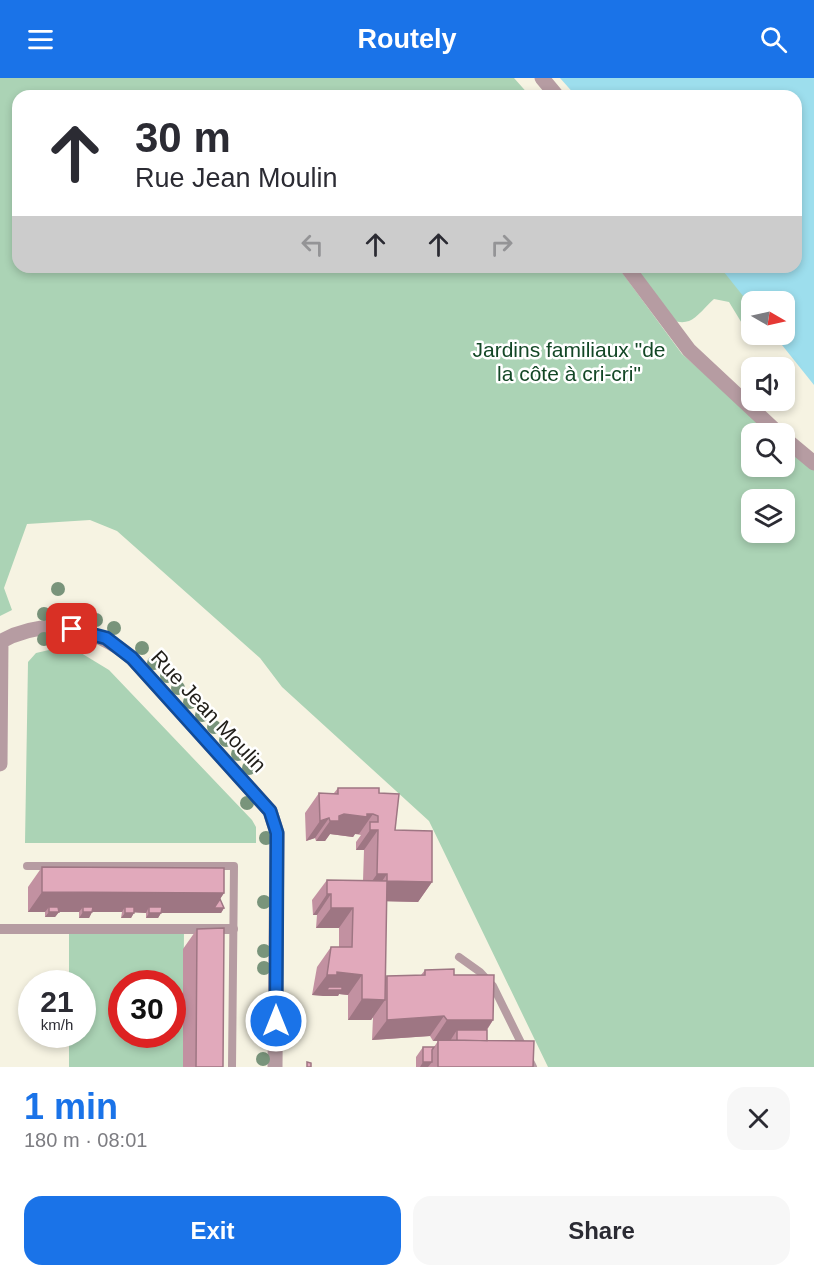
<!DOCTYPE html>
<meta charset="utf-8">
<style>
:root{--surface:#fff;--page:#f7f7f7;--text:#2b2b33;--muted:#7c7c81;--accent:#1a73e8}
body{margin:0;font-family:Helvetica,sans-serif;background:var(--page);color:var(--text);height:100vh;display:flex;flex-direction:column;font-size:22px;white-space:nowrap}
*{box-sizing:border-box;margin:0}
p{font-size:20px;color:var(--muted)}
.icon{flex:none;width:33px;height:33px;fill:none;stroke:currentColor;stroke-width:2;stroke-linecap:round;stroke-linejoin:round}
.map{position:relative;height:989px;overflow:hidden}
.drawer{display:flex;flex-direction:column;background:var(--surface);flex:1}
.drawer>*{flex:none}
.banner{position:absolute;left:12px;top:12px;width:790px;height:183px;border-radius:18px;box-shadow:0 3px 9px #0003;background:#fff;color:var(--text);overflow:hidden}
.needle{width:39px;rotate:99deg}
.buttons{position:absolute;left:741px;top:213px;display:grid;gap:12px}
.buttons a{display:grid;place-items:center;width:54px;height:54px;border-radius:12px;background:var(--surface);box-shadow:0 3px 9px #0003;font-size:30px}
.speed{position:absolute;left:18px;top:892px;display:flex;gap:12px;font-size:30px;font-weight:700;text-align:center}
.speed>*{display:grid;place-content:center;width:78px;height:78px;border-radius:50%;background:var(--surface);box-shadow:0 3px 9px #0003;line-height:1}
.speed small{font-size:15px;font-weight:400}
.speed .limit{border:9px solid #d22;background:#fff;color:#111}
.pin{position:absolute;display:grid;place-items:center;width:51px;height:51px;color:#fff;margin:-26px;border-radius:12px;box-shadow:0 3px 9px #0006}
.me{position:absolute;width:66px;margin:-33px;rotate:0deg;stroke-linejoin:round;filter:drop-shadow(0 0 4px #0008)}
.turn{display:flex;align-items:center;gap:21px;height:126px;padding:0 24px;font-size:27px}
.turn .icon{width:78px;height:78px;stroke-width:2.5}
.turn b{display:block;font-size:42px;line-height:51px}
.lanes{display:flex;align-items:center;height:57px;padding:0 24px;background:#0003;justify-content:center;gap:30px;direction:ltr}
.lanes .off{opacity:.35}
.round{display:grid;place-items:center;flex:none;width:63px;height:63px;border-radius:18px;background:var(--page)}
.summary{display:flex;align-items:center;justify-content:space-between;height:102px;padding:0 24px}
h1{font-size:36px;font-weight:800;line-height:45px;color:var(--accent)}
.action{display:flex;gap:12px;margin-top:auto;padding:12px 24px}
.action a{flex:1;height:69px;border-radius:18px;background:var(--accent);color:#fff;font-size:24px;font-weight:800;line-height:69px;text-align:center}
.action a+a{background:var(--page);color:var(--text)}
header{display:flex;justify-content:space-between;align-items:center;height:78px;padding:0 24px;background:var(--accent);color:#fff;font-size:27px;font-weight:800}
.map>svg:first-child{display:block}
.green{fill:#abd3b5;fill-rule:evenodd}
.water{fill:#9ddeed}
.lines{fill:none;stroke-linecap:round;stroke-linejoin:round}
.service{stroke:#b69ca2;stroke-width:8}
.pedestrian{stroke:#b69ca2;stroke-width:10}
.minor{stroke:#b69ca2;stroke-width:15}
.tree{fill:#79947b}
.wall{fill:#c291a1}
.shaded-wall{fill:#9e7683}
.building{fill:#e1a9bb;stroke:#9e7683;stroke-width:1.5}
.route-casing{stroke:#114b97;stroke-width:15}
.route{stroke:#1a73e8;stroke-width:10}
.labels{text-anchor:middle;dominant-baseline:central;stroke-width:5;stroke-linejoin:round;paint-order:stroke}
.park-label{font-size:21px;fill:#134726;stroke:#fff}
.street-label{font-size:21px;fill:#201e19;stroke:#fff}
</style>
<header><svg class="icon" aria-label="menu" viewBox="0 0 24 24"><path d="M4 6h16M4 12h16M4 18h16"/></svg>Routely<svg class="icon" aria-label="search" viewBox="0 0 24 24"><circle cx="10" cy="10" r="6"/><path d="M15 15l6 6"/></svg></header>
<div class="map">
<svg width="814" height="989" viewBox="0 0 814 989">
<rect width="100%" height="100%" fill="#f6f3e2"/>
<path class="green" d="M 0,0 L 514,0 L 530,18 L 18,18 L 18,189 L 618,189 L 682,276 L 772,355 L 752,356 L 752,388 L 784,388 L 785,366 L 814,392 L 814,989 L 548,989 L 429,743 L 282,609 L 260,580 L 117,453 L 90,442 L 27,446 L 4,510 L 12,532 L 0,538 ZM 752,422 L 784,422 L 784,454 L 752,454 Z
M 627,189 L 730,189 L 752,224 L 751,255 L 743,247 L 729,224 L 714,221 C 707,227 697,240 689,243 C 663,252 639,206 627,189 Z
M 49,572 L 81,575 L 109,592 L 252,742 L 256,749 L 256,765 L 25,765 L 28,584 L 36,575 Z
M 69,851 L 184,851 L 183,989 L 69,989 L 69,957 L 82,957 L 82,906 L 69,906 ZM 122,906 L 172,906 L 172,957 L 122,957 Z"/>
<path class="water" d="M 560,0 L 814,0 L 814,307 L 774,257 L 784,256 L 784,224 L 752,224 L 751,228 L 720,189 L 796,189 L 796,18 L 576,18 Z"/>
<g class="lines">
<path class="service" d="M 27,788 L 234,788 L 232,989
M 459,879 L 480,894 L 493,908 L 533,989"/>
<path class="pedestrian" d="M 0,851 L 233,851"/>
<path class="minor" d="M 542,0 L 557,18
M 627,189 L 689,272 L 779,356
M 784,360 L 814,385
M 0,564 C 44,539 95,548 132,580 L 270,733 L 277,755 L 275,989
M 0,686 L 1,563"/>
</g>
<g class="tree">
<circle cx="58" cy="511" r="7"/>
<circle cx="44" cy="536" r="7"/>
<circle cx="63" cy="537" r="7"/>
<circle cx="81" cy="539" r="7"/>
<circle cx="96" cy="542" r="7"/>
<circle cx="114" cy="550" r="7"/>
<circle cx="44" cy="561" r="7"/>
<circle cx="59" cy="561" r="7"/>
<circle cx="142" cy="570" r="7"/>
<circle cx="154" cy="585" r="7"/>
<circle cx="167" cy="598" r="7"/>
<circle cx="178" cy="610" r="7"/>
<circle cx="190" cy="624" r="7"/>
<circle cx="202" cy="637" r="7"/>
<circle cx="214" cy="649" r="7"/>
<circle cx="226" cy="662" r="7"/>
<circle cx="238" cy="676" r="7"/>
<circle cx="249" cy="690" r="7"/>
<circle cx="247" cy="725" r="7"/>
<circle cx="266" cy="760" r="7"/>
<circle cx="264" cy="824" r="7"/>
<circle cx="264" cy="873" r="7"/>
<circle cx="264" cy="890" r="7"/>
<circle cx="264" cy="948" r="7"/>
<circle cx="263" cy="981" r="7"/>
</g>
<path class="wall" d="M 338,710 L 379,715 L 395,752 L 432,804 L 418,824 L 386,823 L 385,901 L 387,898 L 421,897 L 425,892 L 454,897 L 493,942 L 487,952 L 487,963 L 533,989 L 416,989 L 416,979 L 423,969 L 434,969 L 438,963 L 433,963 L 430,958 L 372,962 L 373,939 L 371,942 L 348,942 L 348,917 L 339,916 L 338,918 L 312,917 L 317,889 L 331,869 L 339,869 L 339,850 L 316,850 L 317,837 L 313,837 L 312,822 L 327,802 L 363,803 L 364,772 L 356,772 L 356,764 L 361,757 L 355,756 L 353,759 L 330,756 L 325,763 L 316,763 L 315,760 L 306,763 L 305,735 L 319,715 L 334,715 Z
M 42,789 L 224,815 L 220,821 L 224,830 L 221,835 L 161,835 L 158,840 L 146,840 L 146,835 L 134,834 L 131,840 L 121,840 L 122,834 L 92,834 L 89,840 L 79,840 L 79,834 L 59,834 L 55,839 L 45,839 L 45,834 L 28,834 L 28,809 Z
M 197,851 L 223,989 L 183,989 L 183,871 Z"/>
<path class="shaded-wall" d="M 344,736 L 373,736 L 359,756 L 355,756 L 353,759 L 330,756 L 325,763 L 316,763 L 330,743 Z
M 329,740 L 315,760 L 306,763 L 320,743 Z
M 370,752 L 378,752 L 364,772 L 356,772 Z
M 377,796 L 387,796 L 373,816 L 363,816 Z
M 387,803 L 432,804 L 418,824 L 372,823 Z
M 42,814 L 224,815 L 214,830 L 224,830 L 221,835 L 149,835 L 149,829 L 146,835 L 125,834 L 125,829 L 122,834 L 83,834 L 83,829 L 79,834 L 59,834 L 55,839 L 45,839 L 49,834 L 49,829 L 45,834 L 28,834 Z
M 327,816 L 331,816 L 317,837 L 313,837 Z
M 331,830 L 353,830 L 339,850 L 316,850 Z
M 83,834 L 92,834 L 89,840 L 79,840 Z
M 125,835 L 134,835 L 131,840 L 121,840 Z
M 149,835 L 161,835 L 158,840 L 146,840 Z
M 337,894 L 362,897 L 348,917 L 339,916 L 338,918 L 323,918 L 326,912 L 323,918 L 312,917 L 327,897 Z
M 362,921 L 385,922 L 371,942 L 348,942 Z
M 444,938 L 430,958 L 372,962 L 387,942 Z
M 447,942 L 493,942 L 479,963 L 457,952 L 450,963 L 433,963 Z
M 423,984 L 432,984 L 428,989 L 420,989 Z"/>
<path class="building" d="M 338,710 L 379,710 L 379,715 L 399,716 L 395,752 L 432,753 L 432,804 L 387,803 L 387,796 L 377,796 L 378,752 L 370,752 L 370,744 L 378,744 L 378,738 L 373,736 L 367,736 L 367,739 L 344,736 L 339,738 L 339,743 L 330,743 L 329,740 L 320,743 L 319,715 L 338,716 Z
M 42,789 L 224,790 L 224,815 L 42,814 Z
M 327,802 L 387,803 L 385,922 L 362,921 L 362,897 L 337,894 L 337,897 L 327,897 L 331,869 L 352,869 L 353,830 L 331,830 L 331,816 L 327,816 Z
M 220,821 L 224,830 L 214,830 Z
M 49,829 L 58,829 L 59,834 L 49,834 Z
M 83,829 L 93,829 L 92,834 L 83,834 Z
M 125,829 L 134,829 L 134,835 L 125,835 Z
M 149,829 L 162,829 L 161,835 L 149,835 Z
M 224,850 L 223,989 L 196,989 L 197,851 Z
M 454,891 L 454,897 L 494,897 L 493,942 L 447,942 L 444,938 L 387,942 L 387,898 L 425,897 L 425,892 Z
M 329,909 L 342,909 L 342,912 L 326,912 Z
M 457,952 L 487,952 L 487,963 L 457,962 Z
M 438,962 L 534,963 L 533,989 L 438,989 Z
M 423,969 L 434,969 L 432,972 L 432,984 L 423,984 Z
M 307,984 L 311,985 L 311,989 L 307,989 Z"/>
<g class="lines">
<defs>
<path id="route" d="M 72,551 L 106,560 L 132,580 L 270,733 L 277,755 L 276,943"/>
</defs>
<use href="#route" class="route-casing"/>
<use href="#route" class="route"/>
</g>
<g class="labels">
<g class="park-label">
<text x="569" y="271">Jardins familiaux "de<tspan x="569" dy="24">la côte à cri-cri"</tspan></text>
</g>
<g class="street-label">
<text transform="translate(209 633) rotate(47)">Rue Jean Moulin</text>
</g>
</g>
</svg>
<div class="buttons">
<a><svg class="needle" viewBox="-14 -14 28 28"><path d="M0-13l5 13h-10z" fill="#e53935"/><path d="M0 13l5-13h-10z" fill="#7c7c81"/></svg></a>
<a><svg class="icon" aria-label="sound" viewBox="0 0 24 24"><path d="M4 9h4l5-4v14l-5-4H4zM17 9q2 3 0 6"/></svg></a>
<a><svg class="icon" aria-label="search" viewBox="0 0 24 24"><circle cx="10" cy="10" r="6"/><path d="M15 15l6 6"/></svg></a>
<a><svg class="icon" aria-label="layers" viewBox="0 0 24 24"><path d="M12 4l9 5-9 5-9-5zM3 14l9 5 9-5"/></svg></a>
</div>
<div class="speed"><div>21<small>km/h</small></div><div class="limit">30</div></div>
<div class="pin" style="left:72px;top:551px;background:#d93025"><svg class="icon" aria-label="arrive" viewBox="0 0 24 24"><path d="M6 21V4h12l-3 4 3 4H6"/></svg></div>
<svg class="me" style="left:276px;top:943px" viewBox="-20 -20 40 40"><circle r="17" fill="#1a73e8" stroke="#fff" stroke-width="3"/><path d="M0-11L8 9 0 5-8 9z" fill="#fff"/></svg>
<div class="banner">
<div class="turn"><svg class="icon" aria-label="ahead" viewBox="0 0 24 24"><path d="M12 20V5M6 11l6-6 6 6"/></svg><div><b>30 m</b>Rue Jean Moulin</div></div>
<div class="lanes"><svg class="icon off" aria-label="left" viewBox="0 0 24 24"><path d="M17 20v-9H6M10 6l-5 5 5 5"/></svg><svg class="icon" aria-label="ahead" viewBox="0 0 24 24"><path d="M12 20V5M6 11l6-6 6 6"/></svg><svg class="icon" aria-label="ahead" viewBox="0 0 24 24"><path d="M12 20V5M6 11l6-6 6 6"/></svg><svg class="icon off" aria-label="right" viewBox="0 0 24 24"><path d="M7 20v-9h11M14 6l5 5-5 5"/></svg></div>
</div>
</div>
<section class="drawer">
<div class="summary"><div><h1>1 min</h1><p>180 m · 08:01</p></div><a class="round"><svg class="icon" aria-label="close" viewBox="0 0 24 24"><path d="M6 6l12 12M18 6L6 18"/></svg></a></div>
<div class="action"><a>Exit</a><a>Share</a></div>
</section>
